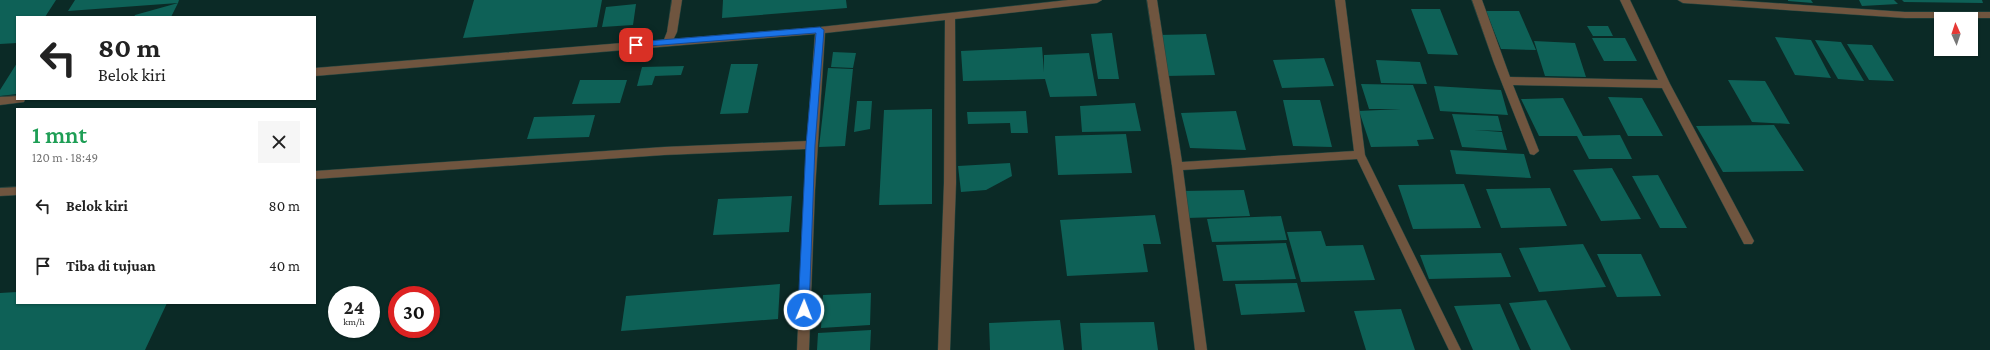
<!DOCTYPE html>
<html lang="id">
<meta charset="utf-8">
<style>
:root{--surface:#fff;--page:#f6f6f6;--text:#222;--muted:#767676}
body{margin:0;font-family:"Crimson Pro",serif;background:var(--page);color:var(--text);height:100vh;display:flex;flex-direction:column;font-size:15px;white-space:nowrap}
*{box-sizing:border-box;margin:0}
p{font-size:13px;color:var(--muted)}
.icon{flex:none;width:22px;height:22px;fill:none;stroke:currentColor;stroke-width:2;stroke-linecap:round;stroke-linejoin:round}
.map{position:relative;flex:1;overflow:hidden}
.panel{position:absolute;left:16px;top:108px;width:300px;height:196px;display:flex;flex-direction:column;background:var(--surface);border-radius:0px;box-shadow:0 1px 3px #0004}
.panel>*{flex:none}
.top-card{position:absolute;left:16px;top:16px;width:300px;height:84px;border-radius:0px;box-shadow:0 1px 3px #0004;background:#fff;color:var(--text);overflow:hidden}
.needle{width:26px;rotate:357deg}
.tools{position:absolute;left:1934px;top:12px;display:grid;gap:8px}
.tools a{display:grid;place-items:center;width:44px;height:44px;border-radius:0px;background:var(--surface);box-shadow:0 1px 3px #0004;font-size:20px}
.speed{position:absolute;left:328px;top:286px;display:flex;gap:8px;font-size:20px;font-weight:700;text-align:center}
.speed>*{display:grid;place-content:center;width:52px;height:52px;border-radius:50%;background:var(--surface);box-shadow:0 1px 3px #0004;line-height:1}
.speed small{font-size:10px;font-weight:400}
.speed .limit{border:6px solid #d22;background:#fff;color:#111}
.pin{position:absolute;display:grid;place-items:center;width:34px;height:34px;color:#fff;margin:-17px;border-radius:8px;box-shadow:0 2px 6px #0006}
.me{position:absolute;width:44px;margin:-22px;rotate:1deg;stroke-linejoin:round;filter:drop-shadow(0 0 3px #0008)}
.turn{display:flex;align-items:center;gap:14px;height:84px;padding:0 16px;font-size:18px}
.turn .icon{width:52px;height:52px;stroke-width:2.5}
.turn b{display:block;font-size:28px;line-height:34px}
.round{display:grid;place-items:center;flex:none;width:42px;height:42px;border-radius:0px;background:var(--page)}
.headline{display:flex;align-items:center;justify-content:space-between;height:68px;padding:0 16px}
h1{font-size:24px;font-weight:600;line-height:30px;color:#1e9e55}
ul{padding:0;list-style:none}
li{display:flex;align-items:center;gap:12px;height:60px;padding:0 16px}
li div{flex:1}
li b{display:block;font-size:15px}
li em{font-style:normal}
.map>svg:first-child{display:block}
.building{fill:#0e6157}
.lines{fill:none;stroke-linecap:round;stroke-linejoin:round}
.service-casing{stroke:#254641;stroke-width:1}
.minor-casing{stroke:#254641;stroke-width:1}
.service{fill:#6f553f;fill-rule:evenodd}
.minor{fill:#6f553f;fill-rule:evenodd}
.route{fill:#1a73e8;stroke:#114b97}
</style>
<div class="map">
<svg width="1990" height="350" viewBox="0 0 1990 350">
<rect width="100%" height="100%" fill="#0b2a26"/>
<path class="building" d="M 0,0 L 56,0 L 45,17 L 17,17 L 17,43 L 0,44 Z
M 75,0 L 179,0 L 178,3 L 68,11 Z
M 474,0 L 602,0 L 597,27 L 463,38 Z
M 723,0 L 846,0 L 847,8 L 722,18 Z
M 1788,0 L 1811,0 L 1813,3 L 1788,1 Z
M 1859,0 L 1894,0 L 1898,4 L 1862,6 Z
M 1902,0 L 1982,0 L 1983,3 L 1904,2 Z
M 178,3 L 171,17 L 134,17 L 135,15 Z
M 636,4 L 633,25 L 602,27 L 606,7 Z
M 1411,9 L 1440,9 L 1458,55 L 1428,54 Z
M 1486,11 L 1519,11 L 1536,50 L 1501,49 Z
M 1587,26 L 1608,26 L 1613,36 L 1593,36 Z
M 1112,33 L 1119,79 L 1098,79 L 1091,34 Z
M 1206,34 L 1215,75 L 1166,76 L 1158,35 Z
M 1775,37 L 1811,40 L 1831,78 L 1795,75 Z
M 1592,38 L 1625,38 L 1637,61 L 1604,61 Z
M 1815,40 L 1841,42 L 1864,81 L 1838,79 Z
M 1534,41 L 1575,43 L 1586,77 L 1545,76 Z
M 1847,44 L 1872,45 L 1894,81 L 1869,80 Z
M 1042,47 L 1044,72 L 1044,55 L 1089,53 L 1097,96 L 1050,97 L 1045,79 L 963,81 L 961,51 Z
M 833,52 L 856,53 L 853,68 L 831,67 Z
M 1324,58 L 1334,86 L 1282,88 L 1273,60 Z
M 1376,60 L 1420,62 L 1427,84 L 1381,83 Z
M 17,63 L 17,94 L 0,96 L 0,90 Z
M 731,64 L 758,64 L 748,113 L 720,114 Z
M 684,66 L 681,75 L 655,76 L 652,85 L 637,86 L 642,67 Z
M 828,68 L 853,69 L 845,146 L 819,147 Z
M 580,80 L 627,80 L 620,103 L 572,104 Z
M 1728,80 L 1765,81 L 1790,124 L 1752,122 Z
M 1361,84 L 1413,85 L 1434,139 L 1417,140 L 1419,146 L 1371,147 L 1359,111 L 1401,109 L 1369,109 Z
M 1434,86 L 1501,90 L 1508,115 L 1440,111 Z
M 1608,97 L 1642,98 L 1663,136 L 1628,136 Z
M 1563,98 L 1583,136 L 1620,135 L 1632,159 L 1589,159 L 1577,136 L 1539,136 L 1521,99 Z
M 1283,100 L 1320,100 L 1332,147 L 1293,146 Z
M 857,101 L 872,101 L 870,129 L 854,132 Z
M 1135,103 L 1141,131 L 1082,132 L 1080,106 Z
M 932,109 L 932,204 L 879,205 L 884,110 Z
M 1026,111 L 1028,133 L 1011,133 L 1010,123 L 968,124 L 967,112 Z
M 1236,111 L 1246,150 L 1190,148 L 1181,113 Z
M 1452,114 L 1498,116 L 1502,131 L 1474,130 L 1502,132 L 1507,150 L 1462,147 Z
M 595,115 L 589,137 L 527,139 L 534,117 Z
M 1774,125 L 1804,171 L 1723,172 L 1696,126 Z
M 1126,134 L 1132,173 L 1058,175 L 1055,136 Z
M 1450,150 L 1524,154 L 1531,178 L 1456,174 Z
M 1010,163 L 1012,176 L 986,190 L 961,192 L 958,166 Z
M 1612,168 L 1641,219 L 1601,221 L 1573,170 Z
M 1658,175 L 1687,228 L 1660,228 L 1632,176 Z
M 1464,184 L 1481,228 L 1413,229 L 1398,185 Z
M 1550,188 L 1567,226 L 1501,228 L 1486,189 Z
M 1244,190 L 1250,216 L 1187,218 L 1182,191 Z
M 792,196 L 789,232 L 713,235 L 718,199 Z
M 1155,215 L 1161,244 L 1143,244 L 1148,272 L 1067,276 L 1060,220 Z
M 1281,216 L 1287,240 L 1212,242 L 1207,219 Z
M 1321,231 L 1326,246 L 1363,245 L 1375,280 L 1301,282 L 1287,232 Z
M 1286,243 L 1296,279 L 1223,281 L 1216,245 Z
M 1583,244 L 1606,287 L 1539,292 L 1519,248 Z
M 1501,253 L 1511,277 L 1429,279 L 1420,255 Z
M 1597,254 L 1641,254 L 1661,296 L 1617,297 Z
M 1297,283 L 1305,312 L 1241,315 L 1235,284 Z
M 780,284 L 778,319 L 621,331 L 626,296 Z
M 17,292 L 17,303 L 167,303 L 145,350 L 0,350 L 0,293 Z
M 871,293 L 870,325 L 821,328 L 823,295 Z
M 1546,300 L 1571,350 L 1531,350 L 1509,303 Z
M 1500,304 L 1520,350 L 1473,350 L 1454,306 Z
M 1401,309 L 1415,350 L 1366,350 L 1354,311 Z
M 1060,320 L 1064,350 L 990,350 L 989,323 Z
M 1154,322 L 1158,350 L 1082,350 L 1080,323 Z
M 871,330 L 870,350 L 817,350 L 818,333 Z"/>
<g class="lines">
<defs>
<path id="service" d="M 672,0 L 682,0 L 677,32 L 671,44 L 668,45 L 663,42 L 667,32 Z"/>
<path id="minor" d="M 1068,0 L 1102,0 L 1097,3 L 955,19 L 956,183 L 950,350 L 938,350 L 944,183 L 945,20 L 825,33 L 815,190 L 809,350 L 797,350 L 806,149 L 664,155 L 315,179 L 315,171 L 664,147 L 807,141 L 815,34 L 315,76 L 315,68 L 820,27 Z
M 1147,0 L 1157,0 L 1182,162 L 1354,151 L 1335,0 L 1345,0 L 1365,155 L 1461,350 L 1449,350 L 1357,159 L 1183,170 L 1207,350 L 1195,350 L 1172,166 Z
M 1472,0 L 1482,0 L 1510,77 L 1658,80 L 1620,0 L 1630,0 L 1670,84 L 1754,241 L 1752,244 L 1744,244 L 1662,88 L 1513,85 L 1539,151 L 1534,155 L 1530,154 L 1494,63 Z
M 1678,0 L 1729,0 L 1905,12 L 1990,12 L 1990,18 L 1905,18 L 1683,3 Z
M 17,96 L 17,99 L 25,99 L 24,102 L 0,105 L 0,97 Z
M 17,187 L 17,195 L 0,196 L 0,188 Z"/>
</defs>
<use href="#service" class="service-casing"/>
<use href="#minor" class="minor-casing"/>
<use href="#service" class="service"/>
<use href="#minor" class="minor"/>
</g>
<path class="route" d="M 820,27 L 824,30 L 815,145 L 809,310 L 804,314 L 798,310 L 806,145 L 816,33 L 636,47 L 632,45 L 636,42 Z"/>
</svg>
<div class="tools">
<a><svg class="needle" viewBox="-14 -14 28 28"><path d="M0-13l5 13h-10z" fill="#e53935"/><path d="M0 13l5-13h-10z" fill="#767676"/></svg></a>
</div>
<div class="speed"><div>24<small>km/h</small></div><div class="limit">30</div></div>
<div class="pin" style="left:636px;top:45px;background:#d93025"><svg class="icon" aria-label="arrive" viewBox="0 0 24 24"><path d="M6 21V4h12l-3 4 3 4H6"/></svg></div>
<svg class="me" style="left:804px;top:310px" viewBox="-20 -20 40 40"><circle r="17" fill="#1a73e8" stroke="#fff" stroke-width="3"/><path d="M0-11L8 9 0 5-8 9z" fill="#fff"/></svg>
<div class="top-card">
<div class="turn"><svg class="icon" aria-label="left" viewBox="0 0 24 24"><path d="M17 20v-9H6M10 6l-5 5 5 5"/></svg><div><b>80 m</b>Belok kiri</div></div>
</div>
<section class="panel">
<div class="headline"><div><h1>1 mnt</h1><p>120 m · 18:49</p></div><a class="round"><svg class="icon" aria-label="close" viewBox="0 0 24 24"><path d="M6 6l12 12M18 6L6 18"/></svg></a></div>
<ul>
<li><svg class="icon" aria-label="left" viewBox="0 0 24 24"><path d="M17 20v-9H6M10 6l-5 5 5 5"/></svg><div><b>Belok kiri</b></div><em>80 m</em></li>
<li><svg class="icon" aria-label="arrive" viewBox="0 0 24 24"><path d="M6 21V4h12l-3 4 3 4H6"/></svg><div><b>Tiba di tujuan</b></div><em>40 m</em></li>
</ul>
</section>
</div>
